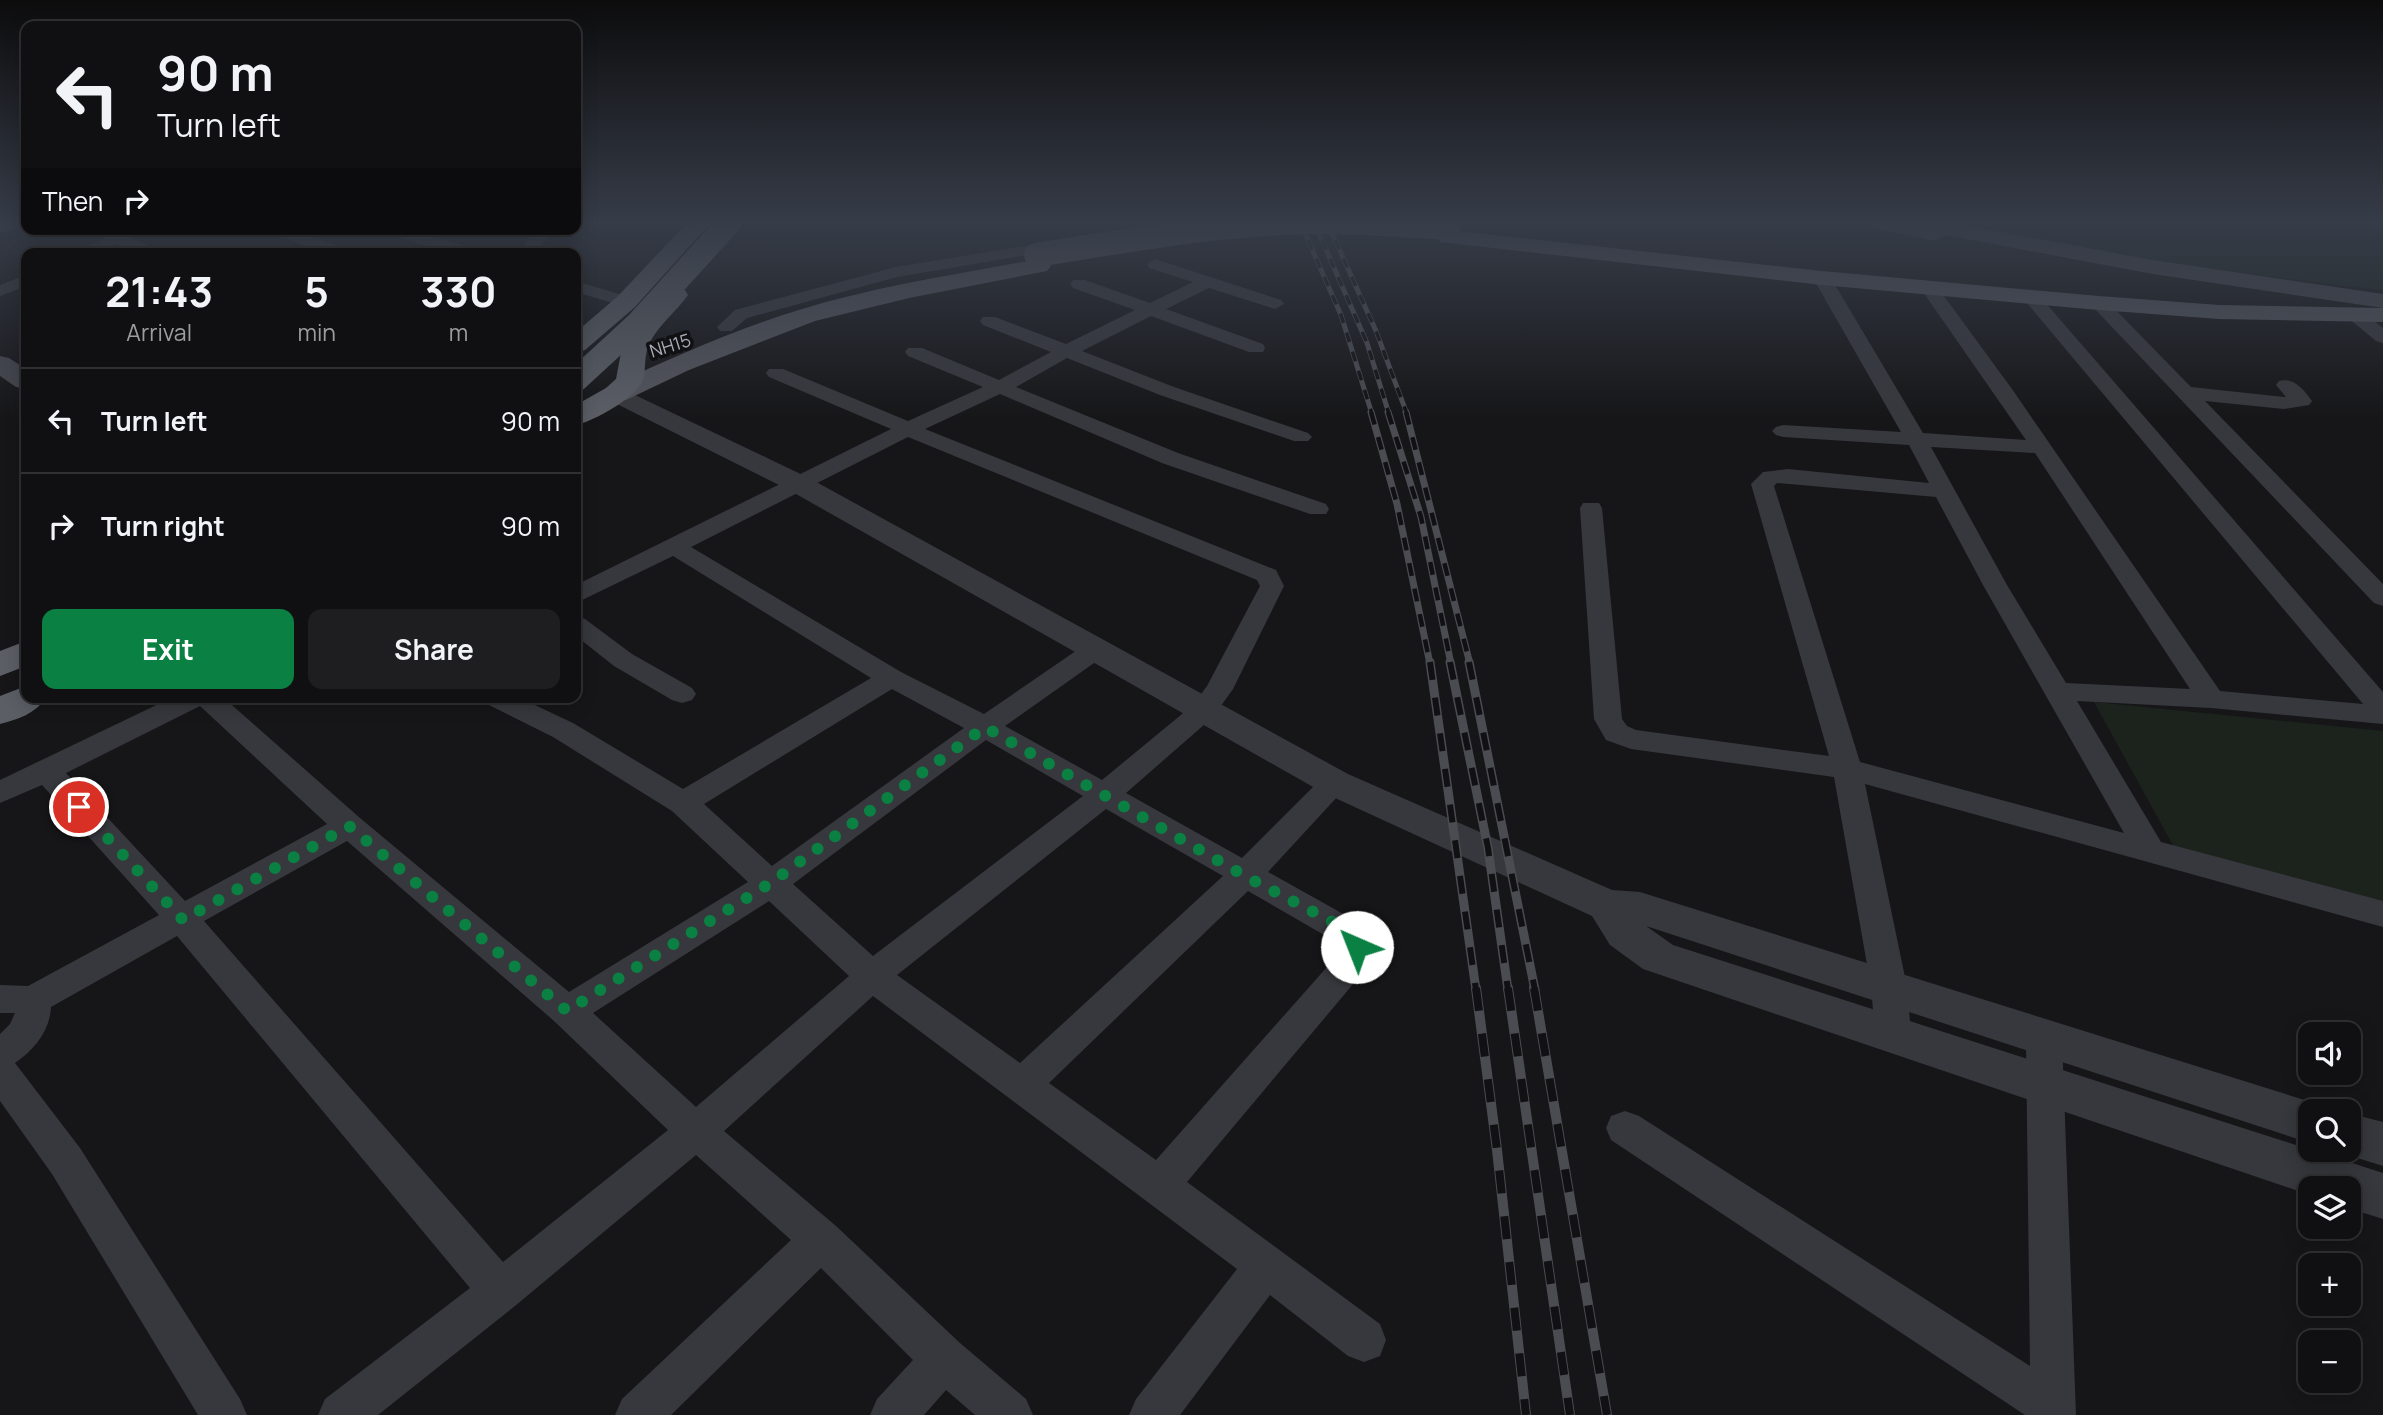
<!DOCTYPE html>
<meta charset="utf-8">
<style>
:root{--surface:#101012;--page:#1e1e20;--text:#f1f3f6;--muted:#9c9d9f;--line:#303032;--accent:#0b8043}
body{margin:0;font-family:Manrope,sans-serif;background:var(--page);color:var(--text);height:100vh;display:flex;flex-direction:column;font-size:26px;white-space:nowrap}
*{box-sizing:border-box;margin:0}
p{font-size:23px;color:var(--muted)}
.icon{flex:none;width:38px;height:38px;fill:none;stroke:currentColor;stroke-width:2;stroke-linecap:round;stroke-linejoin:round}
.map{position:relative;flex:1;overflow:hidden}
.sheet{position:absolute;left:21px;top:248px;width:560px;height:455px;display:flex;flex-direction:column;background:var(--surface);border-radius:14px;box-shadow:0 4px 18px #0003,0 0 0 2px var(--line)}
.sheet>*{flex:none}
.guide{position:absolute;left:21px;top:21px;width:560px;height:214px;border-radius:14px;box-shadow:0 4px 18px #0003,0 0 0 2px var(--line);background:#101012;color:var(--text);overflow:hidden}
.fabs{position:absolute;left:2298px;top:1022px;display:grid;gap:14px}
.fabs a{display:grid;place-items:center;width:63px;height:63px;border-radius:14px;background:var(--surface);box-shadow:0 4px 18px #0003,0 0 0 2px var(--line);font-size:35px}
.pin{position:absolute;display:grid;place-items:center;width:60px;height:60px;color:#fff;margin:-30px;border:4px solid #fff;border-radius:50%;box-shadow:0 2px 7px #0007}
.me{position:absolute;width:77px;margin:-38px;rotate:316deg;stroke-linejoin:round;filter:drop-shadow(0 0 5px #0008)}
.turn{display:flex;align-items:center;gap:24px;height:147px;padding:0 21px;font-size:32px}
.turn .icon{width:91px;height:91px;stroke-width:2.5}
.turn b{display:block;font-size:49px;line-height:60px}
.then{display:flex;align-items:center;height:66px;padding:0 21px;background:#0003;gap:14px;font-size:26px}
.eta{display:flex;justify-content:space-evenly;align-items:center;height:119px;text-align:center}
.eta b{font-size:42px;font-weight:700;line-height:49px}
.primary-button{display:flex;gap:14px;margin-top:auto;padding:14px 21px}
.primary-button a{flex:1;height:80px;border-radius:14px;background:var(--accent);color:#fff;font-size:28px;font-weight:700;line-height:80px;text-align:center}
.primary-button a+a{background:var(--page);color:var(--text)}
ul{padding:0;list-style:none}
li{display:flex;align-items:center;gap:21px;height:105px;padding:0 21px;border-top:2px solid var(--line)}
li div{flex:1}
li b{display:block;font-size:26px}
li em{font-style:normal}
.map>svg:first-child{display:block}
.green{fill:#1c231d}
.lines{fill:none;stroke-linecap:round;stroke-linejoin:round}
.minor{fill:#37383d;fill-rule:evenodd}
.tertiary{fill:#37383d;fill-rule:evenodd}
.secondary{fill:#45474d;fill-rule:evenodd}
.primary{fill:#53555c;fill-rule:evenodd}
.trunk{fill:#5b5e65;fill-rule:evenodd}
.rail-far3-casing{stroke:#4a4c52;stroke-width:5}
.rail-far2-casing{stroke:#4a4c52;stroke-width:7}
.rail-far1-casing{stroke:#4a4c52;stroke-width:9}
.rail-casing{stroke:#4a4c52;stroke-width:10}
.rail-far3{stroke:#111113;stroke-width:3.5;stroke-dasharray:10;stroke-linecap:butt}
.rail-far2{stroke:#111113;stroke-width:4.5;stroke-dasharray:13;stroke-linecap:butt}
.rail-far1{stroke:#111113;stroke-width:6;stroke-dasharray:18;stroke-linecap:butt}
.rail{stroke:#111113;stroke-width:8;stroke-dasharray:23;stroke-linecap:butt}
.primary-bridge{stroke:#53555c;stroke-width:24}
.trunk-bridge{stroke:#5b5e65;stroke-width:24}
.route{stroke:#0b8043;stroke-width:12;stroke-dasharray:0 21.6}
.labels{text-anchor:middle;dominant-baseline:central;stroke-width:7;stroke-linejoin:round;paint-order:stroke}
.far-street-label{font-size:18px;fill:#a8adb8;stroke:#111113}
</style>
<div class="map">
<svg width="2383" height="1415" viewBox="0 0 2383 1415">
<rect width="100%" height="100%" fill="#161618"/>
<path class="green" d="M 1940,222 L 2383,222 L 2383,290 C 2234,273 2087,253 1940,222 Z
M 2094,702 L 2383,731 L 2383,902 L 2174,847 Z"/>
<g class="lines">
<path class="minor" d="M 120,229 L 141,229 L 129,237 L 166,254 L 142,254 L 116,244 L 96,254 L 75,254 Z
M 266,229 L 290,229 L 350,250 L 352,254 L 328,254 L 268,232 Z
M 381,229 L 407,229 L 478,250 L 480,254 L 454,254 L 383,232 Z
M 537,229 L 554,229 L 534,254 L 517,254 Z
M 1062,240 L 1068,242 L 1070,245 L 1068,248 L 897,277 L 747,318 L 732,331 L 720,331 L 717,327 L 735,310 L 896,267 Z
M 1155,259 L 1281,300 L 1284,304 L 1275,309 L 1209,288 L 1166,309 L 1263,344 L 1265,348 L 1263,352 L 1249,352 L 1151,316 L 1082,351 L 1174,387 L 1308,433 L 1312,437 L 1308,441 L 1294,441 L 1160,395 L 1067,358 L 1016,387 L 1178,453 L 1326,504 L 1329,509 L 1326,514 L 1310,514 L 1162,463 L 1000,394 L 925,429 L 1276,570 L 1284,586 L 1233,689 L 1213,717 L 1126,793 L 1242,858 L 1324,776 L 1335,773 L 1346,776 L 1350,783 L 1268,872 L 1363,925 L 1374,947 L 1359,977 L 1187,1182 L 1380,1324 L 1386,1340 L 1380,1356 L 1364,1362 L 1348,1356 L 1270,1295 L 1180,1415 L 1129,1415 L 1136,1399 L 1237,1269 L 873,996 L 724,1131 L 836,1226 L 960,1343 L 1026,1399 L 1033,1415 L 975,1415 L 946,1390 L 924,1415 L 870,1415 L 877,1399 L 913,1360 L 821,1268 L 671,1415 L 615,1415 L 622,1399 L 791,1240 L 696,1155 L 515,1306 L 378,1415 L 318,1415 L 325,1399 L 470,1288 L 177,936 L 51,1007 C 50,1031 34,1050 15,1063 L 80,1148 L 240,1399 L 247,1415 L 198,1415 L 52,1174 L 0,1101 L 0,1034 L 10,1024 L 15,1013 L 0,1013 L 0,985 L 28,986 L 159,915 L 42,785 L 0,803 L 0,780 L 171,698 L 224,698 L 360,818 L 569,992 L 748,882 L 672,811 L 553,737 L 487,704 L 483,698 L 520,698 L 573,723 L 683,789 L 871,678 L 673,556 L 576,603 L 576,585 L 891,429 L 769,377 L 766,373 L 769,369 L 783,369 L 908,421 L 983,387 L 908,356 L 905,352 L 908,348 L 922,348 L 999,380 L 1051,352 L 983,325 L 980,321 L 983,317 L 995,317 L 1066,344 L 1135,310 L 1073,288 L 1070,284 L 1073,280 L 1085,280 L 1150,303 L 1193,282 L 1149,268 L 1147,264 ZM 908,437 L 1257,580 L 1260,586 L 1207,686 L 1193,705 L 1102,780 L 1005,726 L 1104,656 L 1108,650 L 1104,644 L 1095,642 L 1086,644 L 984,714 L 901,672 L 691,547 ZM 892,689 L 964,728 L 772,866 L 704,804 ZM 200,706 L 327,824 L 185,901 L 66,773 ZM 986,740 L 1083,796 L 873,956 L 793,884 ZM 1106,809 L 1223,876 L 1020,1063 L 897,975 ZM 347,841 L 554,1021 L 668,1130 L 503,1262 L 204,921 ZM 1248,891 L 1338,943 L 1340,947 L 1335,958 L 1156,1160 L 1049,1083 ZM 769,901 L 849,976 L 696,1107 L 593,1013 Z
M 1822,273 L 1831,278 L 1923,433 L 2026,440 L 1921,289 L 1930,284 L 1936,285 L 2012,389 L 2220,691 L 2363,704 L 2022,297 L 2025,293 L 2037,293 L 2383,692 L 2383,724 L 2211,708 L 2077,701 L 2161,842 L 2383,901 L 2383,927 L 1865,784 L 1907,987 L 1911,1033 L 1906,1044 L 1893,1048 L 1880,1044 L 1875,1033 L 1871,987 L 1834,777 L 1631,749 L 1606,740 L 1594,719 L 1580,508 L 1583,503 L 1599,503 L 1602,508 L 1622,719 L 1627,726 L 1636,730 L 1829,756 L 1751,484 L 1763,472 L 1788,469 L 1929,483 L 1909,445 L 1783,437 L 1776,435 L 1772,431 L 1776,427 L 1783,425 L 1901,432 L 1813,278 ZM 1931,447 L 2035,453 L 2190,689 L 2066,683 L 2007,585 ZM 1777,483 L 1936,497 L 1983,585 L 2124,833 L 1860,762 L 1774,486 Z
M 26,275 L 26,286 L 0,296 L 0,285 Z
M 576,281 L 632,298 L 635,302 L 626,307 L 576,292 Z
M 2099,298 L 2105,299 L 2191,387 L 2284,397 L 2286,397 L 2276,385 L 2279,381 C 2294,377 2304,390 2312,401 L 2309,405 L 2284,409 L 2205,401 L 2383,584 L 2383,606 L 2374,603 L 2093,307 L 2090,303 L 2093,299 Z
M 2353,308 L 2359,309 L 2383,328 L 2383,343 L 2376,341 L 2347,317 L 2344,313 Z
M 576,616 L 585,619 L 632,654 L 692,688 L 696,694 L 692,700 L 682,703 L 672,700 L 614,666 L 576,636 Z
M 2044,1024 L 2057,1028 L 2062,1039 L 2076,1415 L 2025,1415 L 1611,1140 L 1606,1128 L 1611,1116 L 1625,1111 L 1639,1116 L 2030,1366 L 2026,1039 L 2031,1028 Z"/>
<path class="tertiary" d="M 616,386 L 809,478 L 1348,774 L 1612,890 L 1640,892 L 2327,1107 L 2329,1111 L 2310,1111 L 2310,1143 L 1646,926 L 1673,945 L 2383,1173 L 2383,1219 L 2348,1208 L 2348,1188 L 2310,1188 L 2310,1195 L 1643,969 L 1610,945 L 1592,916 L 1322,792 L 789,490 L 607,399 L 603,394 L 607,389 Z
M 2348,1113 L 2383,1122 L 2383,1166 L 2332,1150 L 2348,1150 Z"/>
<path class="secondary" d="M 0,222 L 21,222 L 18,227 L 0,233 Z
M 1866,222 L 1948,222 L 2153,260 L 2383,294 L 2383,308 L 2153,274 L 1945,235 L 1935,241 L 1869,227 Z
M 0,356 L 9,358 L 26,369 L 26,389 L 16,387 L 0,376 Z"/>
<path class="primary" d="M 1448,230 L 1822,271 L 2099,296 L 2219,305 L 2383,308 L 2383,322 L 2219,319 L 2099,310 L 1822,285 L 1440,242 L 1437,237 L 1440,232 Z
M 1039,259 L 1047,261 L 1051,266 L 1047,271 L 909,298 L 815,321 L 689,370 L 626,400 L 616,402 L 606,400 L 602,394 L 606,388 C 669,359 733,330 799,310 C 877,286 959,274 1039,259 Z"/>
<path class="trunk" d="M 688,222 L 711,222 L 635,307 L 585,350 L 576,353 L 576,332 L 617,297 Z
M 676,288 L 685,290 L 688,295 C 676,312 655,328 648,347 C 644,358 646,370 643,380 C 636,398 594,421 576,425 L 576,405 L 606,388 L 616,379 L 622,347 L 667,290 Z
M 26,641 L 26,666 L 0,676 L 0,651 Z
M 26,686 L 26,698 L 46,698 C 36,713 17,720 0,724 L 0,696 Z"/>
<defs>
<path id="rail-far3" d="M 1300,222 L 1341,315 L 1372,414
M 1314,222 L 1367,343 L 1389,414
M 1327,222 L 1376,331 L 1407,414"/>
<path id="rail-far2" d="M 1371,412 L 1397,504 L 1430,664
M 1388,412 L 1421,517 L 1451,664
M 1406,412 L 1470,664"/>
<path id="rail-far1" d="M 1430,662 L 1476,990
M 1450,662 L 1488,848 L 1508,990
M 1469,662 L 1535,990"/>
<path id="rail" d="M 1476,988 L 1497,1150 L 1526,1415
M 1508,988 L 1570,1415
M 1534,988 L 1607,1415"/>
</defs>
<use href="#rail-far3" class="rail-far3-casing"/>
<use href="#rail-far2" class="rail-far2-casing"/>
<use href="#rail-far1" class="rail-far1-casing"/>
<use href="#rail" class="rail-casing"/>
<use href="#rail-far3" class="rail-far3"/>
<use href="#rail-far2" class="rail-far2"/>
<use href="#rail-far1" class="rail-far1"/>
<use href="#rail" class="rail"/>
<path class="primary-bridge" d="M 1036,255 C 1126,241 1217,224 1308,222 C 1355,221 1401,225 1448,228"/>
<path class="trunk-bridge" d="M 576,380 L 637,324 L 730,222"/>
</g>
<linearGradient id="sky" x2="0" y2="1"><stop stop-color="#0c0c0d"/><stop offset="0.53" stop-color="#363c48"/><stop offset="1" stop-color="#363c48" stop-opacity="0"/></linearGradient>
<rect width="2383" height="420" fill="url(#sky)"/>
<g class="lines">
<path class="route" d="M 79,807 L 183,920 L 349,826 L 567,1011 L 772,882 L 985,727 L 1245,876 L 1342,927 L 1351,934 L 1357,947"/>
</g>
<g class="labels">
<g class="far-street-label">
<text transform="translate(670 345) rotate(-17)">NH15</text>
</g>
</g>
</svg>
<div class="fabs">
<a><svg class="icon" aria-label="sound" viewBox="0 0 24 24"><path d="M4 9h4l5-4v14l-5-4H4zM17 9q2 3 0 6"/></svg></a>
<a><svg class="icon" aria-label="search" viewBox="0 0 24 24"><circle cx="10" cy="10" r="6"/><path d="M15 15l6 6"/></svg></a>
<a><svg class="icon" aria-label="layers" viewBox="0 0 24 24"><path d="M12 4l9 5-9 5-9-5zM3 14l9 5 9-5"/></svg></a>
<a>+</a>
<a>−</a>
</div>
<div class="pin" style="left:79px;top:807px;background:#d93025"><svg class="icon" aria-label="arrive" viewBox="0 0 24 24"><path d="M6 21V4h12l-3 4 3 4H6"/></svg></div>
<svg class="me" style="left:1357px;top:947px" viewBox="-20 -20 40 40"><circle r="19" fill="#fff"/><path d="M0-13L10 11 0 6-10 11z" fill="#0b8043"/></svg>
<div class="guide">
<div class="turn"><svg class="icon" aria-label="left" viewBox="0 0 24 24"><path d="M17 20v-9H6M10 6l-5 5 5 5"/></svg><div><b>90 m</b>Turn left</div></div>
<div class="then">Then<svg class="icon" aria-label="right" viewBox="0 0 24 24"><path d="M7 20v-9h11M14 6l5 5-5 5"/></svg></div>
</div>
<section class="sheet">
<div class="eta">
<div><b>21:43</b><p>Arrival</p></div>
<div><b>5</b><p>min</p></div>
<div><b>330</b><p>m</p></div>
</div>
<ul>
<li><svg class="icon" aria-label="left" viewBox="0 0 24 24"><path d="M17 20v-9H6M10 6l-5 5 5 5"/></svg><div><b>Turn left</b></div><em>90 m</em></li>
<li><svg class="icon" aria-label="right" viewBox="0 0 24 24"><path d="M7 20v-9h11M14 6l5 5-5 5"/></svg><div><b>Turn right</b></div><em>90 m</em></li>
</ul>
<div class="primary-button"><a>Exit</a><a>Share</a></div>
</section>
</div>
